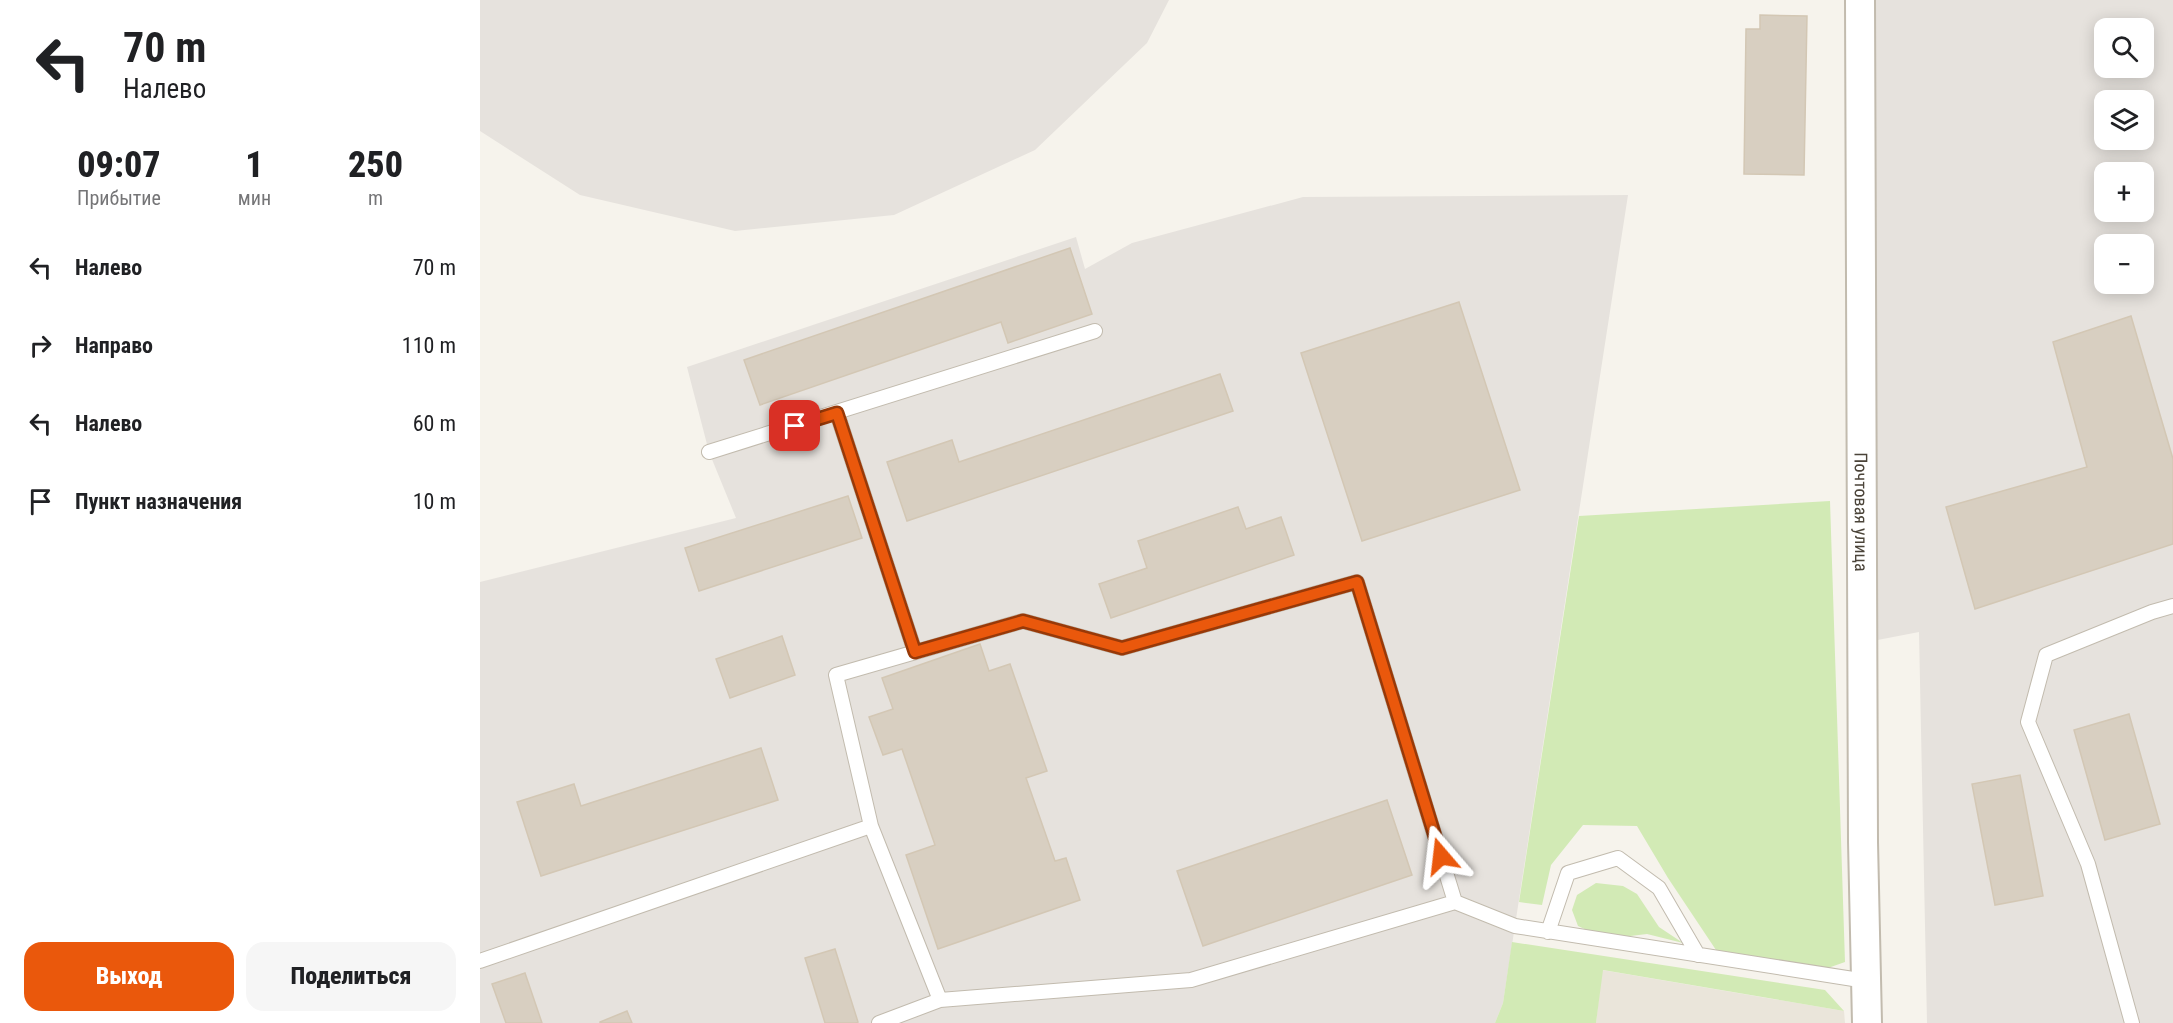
<!DOCTYPE html>
<html lang="ru">
<meta charset="utf-8">
<style>
:root{--surface:#fff;--page:#f6f6f6;--text:#202124;--muted:#757577;--accent:#ea580c}
body{margin:0;font-family:"Roboto Condensed",sans-serif;background:var(--page);color:var(--text);height:100vh;display:flex;flex-direction:column;font-size:22px;white-space:nowrap}
*{box-sizing:border-box;margin:0}
p{font-size:20px;color:var(--muted)}
.icon{flex:none;width:33px;height:33px;fill:none;stroke:currentColor;stroke-width:2;stroke-linecap:round;stroke-linejoin:round}
.map{position:relative;flex:1;overflow:hidden}
.sheet{display:flex;flex-direction:column;background:var(--surface);width:480px}
.sheet>*{flex:none}
.top-card{background:#fff;color:var(--text);overflow:hidden}
.tools{position:absolute;left:1614px;top:18px;display:grid;gap:12px}
.tools a{display:grid;place-items:center;width:60px;height:60px;border-radius:12px;background:var(--surface);box-shadow:0 3px 15px #0003;font-size:30px}
.pin{position:absolute;display:grid;place-items:center;width:51px;height:51px;color:#fff;margin:-26px;border-radius:12px;box-shadow:0 3px 9px #0006}
.me{position:absolute;width:66px;margin:-33px;rotate:343deg;stroke-linejoin:round;filter:drop-shadow(0 0 4px #0008)}
.turn{display:flex;align-items:center;gap:21px;height:126px;padding:0 24px;font-size:27px}
.turn .icon{width:78px;height:78px;stroke-width:2.5}
.turn b{display:block;font-size:42px;line-height:51px}
.eta{display:flex;justify-content:space-evenly;align-items:center;height:102px;text-align:center}
.eta b{font-size:36px;font-weight:800;line-height:42px}
.action{display:flex;gap:12px;margin-top:auto;padding:12px 24px}
.action a{flex:1;height:69px;border-radius:18px;background:var(--accent);color:#fff;font-size:24px;font-weight:800;line-height:69px;text-align:center}
.action a+a{background:var(--page);color:var(--text)}
ul{padding:0;list-style:none}
li{display:flex;align-items:center;gap:18px;height:78px;padding:0 24px}
li div{flex:1}
li b{display:block;font-size:22px}
li em{font-style:normal}
main{display:flex;flex:1;min-height:0}
.map>svg:first-child{display:block}
.residential{fill:#eae5da}
.industrial{fill:#e6e2dd;fill-rule:evenodd}
.green{fill:#d2eab5}
.building{fill:#d8cfc1;stroke:#d3c7b4;stroke-width:1.5}
.lines{fill:none;stroke-linecap:round;stroke-linejoin:round}
.service-casing{stroke:#c2bbae;stroke-width:16}
.minor-casing{stroke:#c2bbae;stroke-width:32}
.service{stroke:#fff;stroke-width:14}
.minor{stroke:#fff;stroke-width:28}
.route-casing{stroke:#983908;stroke-width:15}
.route{stroke:#ea580c;stroke-width:10}
.labels{text-anchor:middle;dominant-baseline:central;stroke-width:4.5;stroke-linejoin:round;paint-order:stroke}
.street-label{font-size:18px;fill:#4b4439;stroke:#fff}
</style>
<main>
<section class="sheet">
<div class="top-card">
<div class="turn"><svg class="icon" aria-label="left" viewBox="0 0 24 24"><path d="M17 20v-9H6M10 6l-5 5 5 5"/></svg><div><b>70 m</b>Налево</div></div>
</div>
<div class="eta">
<div><b>09:07</b><p>Прибытие</p></div>
<div><b>1</b><p>мин</p></div>
<div><b>250</b><p>m</p></div>
</div>
<ul>
<li><svg class="icon" aria-label="left" viewBox="0 0 24 24"><path d="M17 20v-9H6M10 6l-5 5 5 5"/></svg><div><b>Налево</b></div><em>70 m</em></li>
<li><svg class="icon" aria-label="right" viewBox="0 0 24 24"><path d="M7 20v-9h11M14 6l5 5-5 5"/></svg><div><b>Направо</b></div><em>110 m</em></li>
<li><svg class="icon" aria-label="left" viewBox="0 0 24 24"><path d="M17 20v-9H6M10 6l-5 5 5 5"/></svg><div><b>Налево</b></div><em>60 m</em></li>
<li><svg class="icon" aria-label="arrive" viewBox="0 0 24 24"><path d="M6 21V4h12l-3 4 3 4H6"/></svg><div><b>Пункт назначения</b></div><em>10 m</em></li>
</ul>
<div class="action"><a>Выход</a><a>Поделиться</a></div>
</section>
<div class="map">
<svg width="1693" height="1023" viewBox="0 0 1693 1023">
<rect width="100%" height="100%" fill="#f6f3ec"/>
<path class="residential" d="M 1122,970 L 1364,1011 L 1365,1023 L 1116,1023 Z"/>
<path class="industrial" d="M 0,0 L 689,0 L 667,43 L 555,150 L 414,215 L 255,231 L 100,195 L 0,131 Z
M 1380,0 L 1693,0 L 1693,1023 L 1447,1023 L 1439,632 L 1382,643 ZM 1624,28 L 1664,28 L 1664,68 L 1624,68 ZM 1624,100 L 1664,100 L 1664,140 L 1624,140 ZM 1624,172 L 1664,172 L 1664,212 L 1624,212 ZM 1624,244 L 1664,244 L 1664,284 L 1624,284 Z
M 1148,195 L 1023,1003 L 1015,1023 L 0,1023 L 0,582 L 256,518 L 229,452 L 207,367 L 596,237 L 605,269 L 652,243 L 823,197 Z"/>
<path class="green" d="M 1350,501 L 1365,962 L 1348,968 L 1236,950 L 1188,878 L 1157,826 L 1103,825 L 1071,865 L 1062,905 L 1039,902 L 1099,516 Z
M 1116,883 L 1143,886 L 1157,894 L 1179,927 L 1203,943 L 1167,934 L 1142,937 L 1109,931 L 1098,926 L 1092,910 L 1097,895 Z
M 1032,942 L 1345,990 L 1364,1011 L 1123,970 L 1116,1023 L 1015,1023 L 1023,1003 Z"/>
<path class="building" d="M 1280,15 L 1327,16 L 1324,175 L 1264,174 L 1266,29 L 1280,29 Z
M 590,248 L 612,314 L 528,343 L 521,322 L 280,405 L 264,360 Z
M 979,302 L 1040,490 L 882,541 L 821,353 Z
M 1651,316 L 1693,459 L 1693,544 L 1495,609 L 1466,507 L 1607,467 L 1573,342 Z
M 740,374 L 753,411 L 427,521 L 407,462 L 472,440 L 479,462 Z
M 368,496 L 382,538 L 219,591 L 205,548 Z
M 758,507 L 766,529 L 801,517 L 814,555 L 631,618 L 619,584 L 667,568 L 658,541 Z
M 302,636 L 315,675 L 250,698 L 236,659 Z
M 500,644 L 509,671 L 530,664 L 567,771 L 546,778 L 575,861 L 586,858 L 600,900 L 458,949 L 426,855 L 455,845 L 422,749 L 403,755 L 389,717 L 413,709 L 402,678 Z
M 1649,714 L 1680,824 L 1625,840 L 1594,730 Z
M 281,748 L 298,800 L 61,876 L 37,802 L 94,784 L 101,806 Z
M 1540,775 L 1563,896 L 1515,905 L 1492,784 Z
M 907,800 L 932,875 L 723,946 L 697,871 Z
M 355,949 L 378,1022 L 376,1023 L 345,1023 L 325,958 Z
M 45,973 L 62,1023 L 26,1023 L 12,984 Z
M 147,1011 L 152,1023 L 120,1023 L 120,1022 Z"/>
<g class="lines">
<defs>
<path id="service" d="M 357,413 L 435,652
M 229,452 L 615,331
M 391,826 L 356,675 L 543,621 L 642,648 L 877,582 L 975,902 L 711,980 L 460,1000
M 975,902 L 1035,926 L 1386,981
M 1068,932 L 1088,873 L 1138,858 L 1179,888 L 1218,955
M 0,961 L 391,826 L 460,1000 L 399,1023
M 1652,1023 L 1608,864 L 1548,722 L 1566,655 L 1672,612 L 1693,606"/>
<g id="minor">
<path id="s1" d="M 1380,0 L 1383,842 L 1387,1023"/>
</g>
</defs>
<use href="#service" class="service-casing"/>
<use href="#minor" class="minor-casing"/>
<use href="#service" class="service"/>
<use href="#minor" class="minor"/>
</g>
<g class="lines">
<defs>
<path id="route" d="M 315,426 L 357,413 L 435,652 L 543,621 L 642,648 L 877,582 L 961,856"/>
</defs>
<use href="#route" class="route-casing"/>
<use href="#route" class="route"/>
</g>
<g class="labels">
<g class="street-label">
<text stroke="none"><textPath href="#s1" startOffset="512">Почтовая улица</textPath></text>
</g>
</g>
</svg>
<div class="tools">
<a><svg class="icon" aria-label="search" viewBox="0 0 24 24"><circle cx="10" cy="10" r="6"/><path d="M15 15l6 6"/></svg></a>
<a><svg class="icon" aria-label="layers" viewBox="0 0 24 24"><path d="M12 4l9 5-9 5-9-5zM3 14l9 5 9-5"/></svg></a>
<a>+</a>
<a>−</a>
</div>
<div class="pin" style="left:315px;top:426px;background:#d93025"><svg class="icon" aria-label="arrive" viewBox="0 0 24 24"><path d="M6 21V4h12l-3 4 3 4H6"/></svg></div>
<svg class="me" style="left:961px;top:856px" viewBox="-20 -20 40 40"><path d="M0-17L14 15 0 8-14 15z" fill="#ea580c" stroke="#fff" stroke-width="4"/></svg>
</div>
</main>
